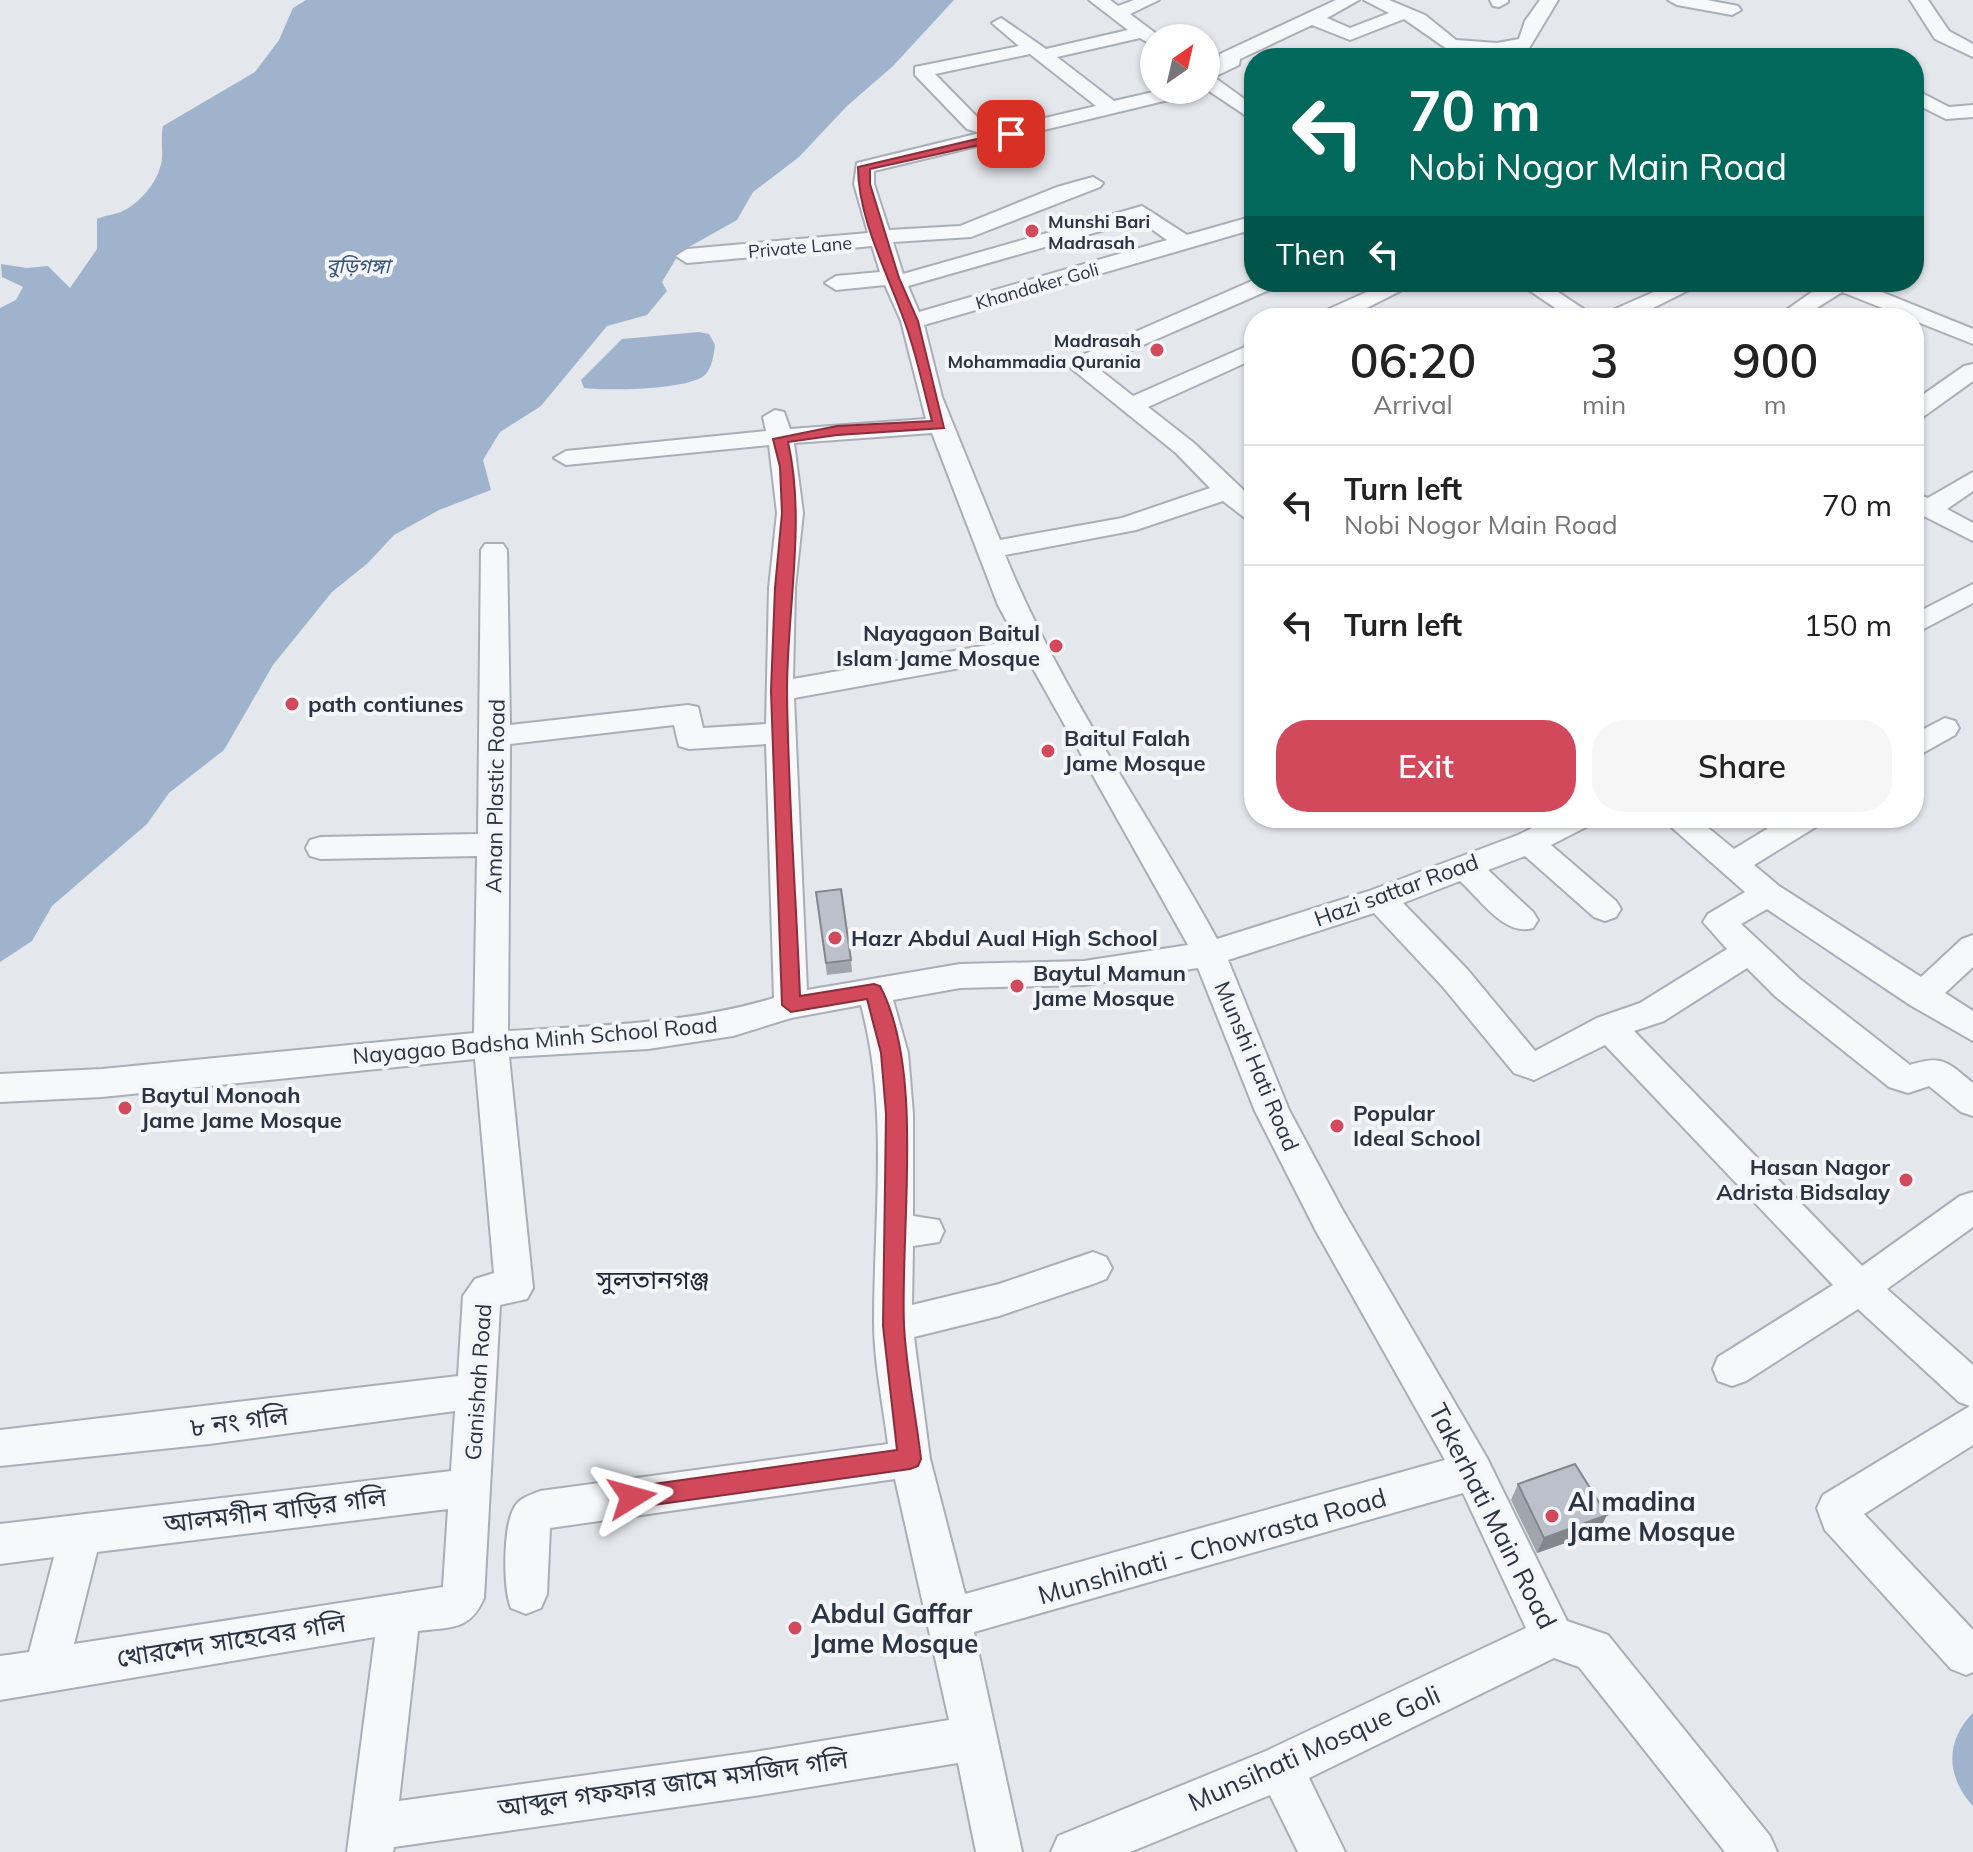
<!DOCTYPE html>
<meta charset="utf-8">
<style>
:root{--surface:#fff;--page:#f6f6f6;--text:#222;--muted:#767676;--line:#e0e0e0;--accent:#d1495b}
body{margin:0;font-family:Mulish,"Noto Sans Bengali",sans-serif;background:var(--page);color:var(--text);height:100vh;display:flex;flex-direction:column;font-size:30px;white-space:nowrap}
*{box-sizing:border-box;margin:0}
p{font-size:26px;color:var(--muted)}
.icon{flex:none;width:44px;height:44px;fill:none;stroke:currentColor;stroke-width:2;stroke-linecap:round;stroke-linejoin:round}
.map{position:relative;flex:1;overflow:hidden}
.panel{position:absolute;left:1244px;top:308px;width:680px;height:520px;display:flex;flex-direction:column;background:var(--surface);border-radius:32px;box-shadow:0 2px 6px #0004}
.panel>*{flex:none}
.guide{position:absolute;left:1244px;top:48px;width:680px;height:244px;border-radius:32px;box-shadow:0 2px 6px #0004;background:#00695c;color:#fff;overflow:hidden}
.needle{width:52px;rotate:34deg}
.controls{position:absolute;left:1140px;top:24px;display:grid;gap:16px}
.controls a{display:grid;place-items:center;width:80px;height:80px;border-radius:50%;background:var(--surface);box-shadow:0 2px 6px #0004;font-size:40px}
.pin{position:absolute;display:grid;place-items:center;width:68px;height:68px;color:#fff;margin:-34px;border-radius:16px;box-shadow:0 4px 12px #0006}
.me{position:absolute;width:88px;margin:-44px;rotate:82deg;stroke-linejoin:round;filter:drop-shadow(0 0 6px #0008)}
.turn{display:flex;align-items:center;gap:28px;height:168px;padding:0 32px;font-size:36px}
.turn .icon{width:104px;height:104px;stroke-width:2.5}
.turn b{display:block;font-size:56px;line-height:68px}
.then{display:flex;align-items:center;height:76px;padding:0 32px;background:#0003;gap:16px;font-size:30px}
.eta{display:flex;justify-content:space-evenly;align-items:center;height:136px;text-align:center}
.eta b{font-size:48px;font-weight:600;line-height:56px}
.cta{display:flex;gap:16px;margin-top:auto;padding:16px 32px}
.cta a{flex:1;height:92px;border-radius:32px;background:var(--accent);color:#fff;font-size:32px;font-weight:600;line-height:92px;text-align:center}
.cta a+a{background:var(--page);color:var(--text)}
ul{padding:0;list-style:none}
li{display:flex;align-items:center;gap:24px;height:120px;padding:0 32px;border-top:2px solid var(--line)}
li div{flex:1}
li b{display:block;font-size:30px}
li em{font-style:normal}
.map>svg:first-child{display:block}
.water{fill:#9fb4cc}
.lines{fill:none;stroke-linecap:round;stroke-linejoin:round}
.minor-casing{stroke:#a9aeb7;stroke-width:4}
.minor{fill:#f7f8fa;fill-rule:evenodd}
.wall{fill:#a1a5ae}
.shaded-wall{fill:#83868d}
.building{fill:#bbc0ca;stroke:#83868d;stroke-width:2}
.route{fill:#d1495b;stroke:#882f3b;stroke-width:2}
.poi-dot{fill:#d1495b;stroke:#f4f6f9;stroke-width:3}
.labels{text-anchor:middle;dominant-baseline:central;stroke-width:8;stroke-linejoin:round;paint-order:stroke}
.far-poi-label{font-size:18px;font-weight:bold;fill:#2b3445;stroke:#f4f6f9;text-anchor:start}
.far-street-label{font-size:18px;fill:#2b3445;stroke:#f4f6f9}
.far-water-label{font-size:20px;font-style:italic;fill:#34527a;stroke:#f4f6f9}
.poi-label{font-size:22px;font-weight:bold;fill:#2b3445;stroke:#f4f6f9;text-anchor:start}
.street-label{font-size:22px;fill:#2b3445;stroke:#f4f6f9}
.quarter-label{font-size:26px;fill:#1d2536;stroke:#f4f6f9}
.near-street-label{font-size:26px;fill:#2b3445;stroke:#f4f6f9}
.near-poi-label{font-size:26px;font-weight:bold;fill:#2b3445;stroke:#f4f6f9;text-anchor:start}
</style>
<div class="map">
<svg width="1973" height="1852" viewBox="0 0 1973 1852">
<rect width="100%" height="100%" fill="#e4e7ec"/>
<path class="water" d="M 306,0 L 954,0 L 893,66 L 847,106 L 799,157 L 753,192 L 737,220 L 680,252 L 662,282 L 667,291 L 647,315 L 607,326 L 541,406 L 500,432 L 483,460 L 491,490 L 439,510 L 394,535 L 368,563 L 332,592 L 273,665 L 224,750 L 169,793 L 147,824 L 52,906 L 32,941 L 0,962 L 0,308 L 16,300 L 23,287 L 2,277 L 1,264 L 27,268 L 48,266 L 70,288 L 97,249 L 97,219 C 105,215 113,215 121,212 C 139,204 157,183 161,164 C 164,153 160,140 163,126 L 255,72 L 279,40 L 293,8 Z
M 699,332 L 709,334 L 715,345 C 714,354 712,368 705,375 C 688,390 607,391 584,388 L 581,380 L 622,339 Z
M 1973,1713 L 1973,1806 C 1947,1778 1944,1742 1973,1713 Z"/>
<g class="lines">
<defs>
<path id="minor" d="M 1089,0 L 1110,0 L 1118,6 L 1134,0 L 1159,0 L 1130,14 L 1162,38 L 1154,38 L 1154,46 L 1140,38 L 1057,57 L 1114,101 L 1162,90 L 1196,90 L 1193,94 L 874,171 L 874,184 L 889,230 L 960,226 L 1057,187 L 1093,177 L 1103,183 L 1100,187 L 971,237 L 893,242 L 903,274 L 1142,206 L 1187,235 L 1254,216 L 1254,229 L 924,325 L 942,397 L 1000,540 L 1122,518 L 1210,488 L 1176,453 L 1067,365 L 1071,360 L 1254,280 L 1279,282 L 1276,287 L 1095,366 L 1133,396 L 1254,343 L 1254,359 L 1148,407 L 1194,443 L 1254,500 L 1254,521 L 1245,518 L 1223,501 L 1136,530 L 1005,555 C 1060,691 1147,811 1217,939 L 1369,891 L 1518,835 L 1553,818 L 1594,818 L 1590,825 L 1551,845 L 1616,901 L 1621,909 L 1616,917 L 1605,921 L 1594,917 L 1525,856 L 1488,870 L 1533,912 L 1538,920 L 1533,928 C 1505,937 1480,899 1460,881 L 1403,903 L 1467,969 L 1535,1051 L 1597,1018 L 1640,1003 L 1727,949 L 1703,922 L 1708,914 L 1745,892 L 1661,818 L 1696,818 L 1734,849 L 1785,818 L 1823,818 L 1819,825 L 1754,865 L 1779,886 L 1921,977 L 1962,939 L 1973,935 L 1973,967 L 1945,993 L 1973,1011 L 1973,1041 L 1910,1005 L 1767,909 L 1741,924 L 1800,979 L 1910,1065 C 1943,1054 1948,1063 1973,1083 L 1973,1116 L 1961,1112 L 1929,1086 L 1908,1093 L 1889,1087 L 1776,997 L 1747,968 L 1664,1021 L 1634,1031 L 1862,1266 L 1960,1196 L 1973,1192 L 1973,1227 L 1887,1289 L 1973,1365 L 1973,1445 L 1864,1514 L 1973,1630 L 1973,1672 L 1966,1675 L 1951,1669 L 1825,1530 L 1817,1508 L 1823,1495 L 1970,1406 L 1959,1402 L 1858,1309 L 1746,1381 L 1732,1386 L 1718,1381 L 1713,1369 L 1718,1357 L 1833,1285 L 1605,1045 L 1534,1080 L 1514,1073 L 1443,987 L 1374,913 L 1228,960 L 1289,1110 L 1342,1209 L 1487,1458 L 1567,1621 L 1608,1635 L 1770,1836 L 1777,1852 L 1725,1852 L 1579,1667 L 1554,1658 L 1309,1778 L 1345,1852 L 1298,1852 L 1270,1795 L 1130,1852 L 1051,1852 L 1058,1836 L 1266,1751 L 1526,1628 L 1463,1493 L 974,1632 L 1022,1852 L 976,1852 L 958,1763 L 754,1796 L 394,1847 L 393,1852 L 347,1852 L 375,1637 L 0,1700 L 0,1656 L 29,1652 L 54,1557 L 0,1564 L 0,1524 L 451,1471 L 455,1411 L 209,1444 L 0,1466 L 0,1430 L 458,1376 L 463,1296 L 475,1279 L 494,1273 L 475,1059 L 102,1097 L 0,1102 L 0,1074 L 102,1069 L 474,1033 L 477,856 L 321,859 L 310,856 L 306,848 L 310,840 L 321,837 L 478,834 L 481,550 L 485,544 L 503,544 L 507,550 L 510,725 L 688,705 L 698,707 L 703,728 L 766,724 L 769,588 L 777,513 L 769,445 L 566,465 L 554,458 L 566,451 L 766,431 L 763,417 L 775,410 L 784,412 L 790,429 L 926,419 L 901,321 L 885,285 L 836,290 L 825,283 L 836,276 L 880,272 L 872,246 L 687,263 L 676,256 L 687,249 L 868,233 L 854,184 L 857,163 L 980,133 L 967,129 L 915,75 L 915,67 L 1019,46 L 992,23 L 1001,18 L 1046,49 L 1128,30 ZM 1030,54 L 1096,106 L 998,129 L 988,119 L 978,118 L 935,74 ZM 1139,220 L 1167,240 L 919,312 L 908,286 ZM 932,433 L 998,605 L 1017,640 L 793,679 L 795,588 L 803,513 L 794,443 ZM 1026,656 L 1188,945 L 1084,961 L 960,964 L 807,990 L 794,698 ZM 674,725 L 679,746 L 689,749 L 766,744 L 774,998 C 687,1024 598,1026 508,1031 L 510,744 ZM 1198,968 L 1255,1111 L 1316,1231 L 1445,1460 L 965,1594 L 930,1459 L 914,1337 L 999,1316 L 1093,1284 L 1106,1279 L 1112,1268 L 1106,1257 L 1093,1252 L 999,1284 L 912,1305 L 913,1246 L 939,1242 L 944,1231 L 939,1220 L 913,1216 L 913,1114 L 908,1053 L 893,1000 L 960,988 L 1084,985 ZM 861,1005 C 889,1109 874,1216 874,1322 C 874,1362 883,1404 888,1444 L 540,1491 C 530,1495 519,1498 514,1508 C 503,1527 503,1589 511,1608 L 526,1614 L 541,1608 L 547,1594 L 550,1528 L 895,1479 L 949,1720 L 754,1752 L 399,1801 L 418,1631 C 450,1627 470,1631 484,1598 L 500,1305 L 527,1299 L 533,1288 L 509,1057 L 648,1049 L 733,1036 L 791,1018 ZM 448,1509 L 443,1587 L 74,1644 L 97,1552 Z
M 1336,0 L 1359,0 L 1327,18 L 1350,28 L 1389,13 L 1364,0 L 1389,0 L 1425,15 L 1456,40 L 1497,43 L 1519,39 L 1525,21 L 1540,0 L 1558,0 L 1528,50 L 1497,55 L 1477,53 L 1478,58 L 1460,58 L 1404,19 L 1350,40 L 1312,25 L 1240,59 L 1239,65 L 1214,77 L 1254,106 L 1254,121 L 1206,89 L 1206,66 L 1219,60 L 1220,54 Z
M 1490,0 L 1508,0 L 1508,2 L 1499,7 L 1493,6 Z
M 1668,0 L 1707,0 L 1738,6 L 1741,10 L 1732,15 L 1677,5 Z
M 1910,0 L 1928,0 L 1949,31 L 1973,44 L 1973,57 L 1935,39 Z
M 1914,89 L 1949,107 L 1973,105 L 1973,117 L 1946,119 L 1914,103 Z
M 1389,282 L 1418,282 L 1347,318 L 1317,318 L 1320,313 Z
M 1517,282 L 1543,282 L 1597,318 L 1570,318 Z
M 1826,282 L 1857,282 L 1973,329 L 1973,344 L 1842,292 L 1801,318 L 1775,318 Z
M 1674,283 L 1690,283 L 1693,288 L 1633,318 L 1603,318 L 1606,313 Z
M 1973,364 L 1973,381 L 1923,417 L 1914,419 L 1914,401 L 1964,366 Z
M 1973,472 L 1973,491 L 1947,509 L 1973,523 L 1973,541 L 1914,511 L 1914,493 L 1928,498 Z
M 1973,584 L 1973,603 L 1914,634 L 1914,614 Z
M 1945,718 L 1955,721 L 1959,728 L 1955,735 L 1914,758 L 1914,734 Z"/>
</defs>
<use href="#minor" class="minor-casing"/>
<use href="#minor" class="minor"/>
</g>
<path class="wall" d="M 818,904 L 851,960 L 852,972 L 827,975 Z
M 1518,1484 L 1599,1531 L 1537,1553 L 1511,1500 Z"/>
<path class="shaded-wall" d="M 1607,1515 L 1599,1531 L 1537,1553 L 1544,1538 Z"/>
<path class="building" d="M 841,889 L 851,960 L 826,963 L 816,892 Z
M 1575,1464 L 1607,1515 L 1544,1538 L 1518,1484 Z"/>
<path class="route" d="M 1011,131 L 1015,137 L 870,169 L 870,184 L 899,278 L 918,321 L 944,428 L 837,435 L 788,442 C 806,520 787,610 787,691 C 788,793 796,895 800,996 L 874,984 L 880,986 C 925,1071 900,1229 904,1325 C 906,1369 916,1415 921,1459 L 918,1466 L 910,1469 L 632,1508 L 624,1505 L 621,1497 L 624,1490 L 632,1487 L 897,1450 L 883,1326 L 886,1114 L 881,1053 L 867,999 L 791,1012 L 782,1005 L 771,691 L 775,588 L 782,513 L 780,467 L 773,439 L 837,426 L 932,421 C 923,387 916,352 904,320 C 887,272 858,218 858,167 Z"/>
<g class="poi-dot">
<circle cx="1032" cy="231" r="8"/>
<circle cx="1157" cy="350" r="8"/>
<circle cx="1056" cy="646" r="8"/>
<circle cx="292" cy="704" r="8"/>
<circle cx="1048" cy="751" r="8"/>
<circle cx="835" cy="938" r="8"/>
<circle cx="1017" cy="986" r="8"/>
<circle cx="125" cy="1108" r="8"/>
<circle cx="1337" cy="1126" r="8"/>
<circle cx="1906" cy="1180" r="8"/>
<circle cx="1552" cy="1516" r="8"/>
<circle cx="795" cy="1628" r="8"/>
</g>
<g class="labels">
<g class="far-poi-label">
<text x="1048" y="221">Munshi Bari<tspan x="1048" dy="21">Madrasah</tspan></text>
<text x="1141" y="340" text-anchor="end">Madrasah<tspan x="1141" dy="21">Mohammadia Qurania</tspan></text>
</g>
<g class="far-street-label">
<text transform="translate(800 247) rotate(-5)">Private Lane</text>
<text transform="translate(1037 286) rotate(-16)">Khandaker Goli</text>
</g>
<g class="far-water-label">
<text x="358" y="265">বুড়িগঙ্গা</text>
</g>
<g class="poi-label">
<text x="1040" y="633" text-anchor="end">Nayagaon Baitul<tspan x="1040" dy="25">Islam Jame Mosque</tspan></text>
<text x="308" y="704">path contiunes</text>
<text x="1064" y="738">Baitul Falah<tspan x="1064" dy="25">Jame Mosque</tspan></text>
<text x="851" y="938">Hazr Abdul Aual High School</text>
<text x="1033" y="973">Baytul Mamun<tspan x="1033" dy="25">Jame Mosque</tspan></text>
<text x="141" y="1095">Baytul Monoah<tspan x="141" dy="25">Jame Jame Mosque</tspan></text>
<text x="1353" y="1113">Popular<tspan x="1353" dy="25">Ideal School</tspan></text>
<text x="1890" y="1167" text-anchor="end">Hasan Nagor<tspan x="1890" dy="25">Adrista Bidsalay</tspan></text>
</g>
<g class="street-label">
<text transform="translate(495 796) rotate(-89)">Aman Plastic Road</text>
<text transform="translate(1396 890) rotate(-20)">Hazi sattar Road</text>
<text transform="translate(535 1040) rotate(-5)">Nayagao Badsha Minh School Road</text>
<text transform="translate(1257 1066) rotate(67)">Munshi Hati Road</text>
<text transform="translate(478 1382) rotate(-86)">Ganishah Road</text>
</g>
<g class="quarter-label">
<text x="653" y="1279">সুলতানগঞ্জ</text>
</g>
<g class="near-street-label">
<text transform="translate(239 1421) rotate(-7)">৮ নং গলি</text>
<text transform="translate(275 1510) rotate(-7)">আলমগীন বাড়ির গলি</text>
<text transform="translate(1493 1516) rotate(63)">Takerhati Main Road</text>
<text transform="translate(1212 1546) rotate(-16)">Munshihati - Chowrasta Road</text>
<text transform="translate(231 1640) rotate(-9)">খোরশেদ সাহেবের গলি</text>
<text transform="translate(1314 1748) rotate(-24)">Munsihati Mosque Goli</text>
<text transform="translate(673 1783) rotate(-8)">আব্দুল গফফার জামে মসজিদ গলি</text>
</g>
<g class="near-poi-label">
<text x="1568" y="1501">Al madina<tspan x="1568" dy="30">Jame Mosque</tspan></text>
<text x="811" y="1613">Abdul Gaffar<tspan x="811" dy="30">Jame Mosque</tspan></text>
</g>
</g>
</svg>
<div class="controls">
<a><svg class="needle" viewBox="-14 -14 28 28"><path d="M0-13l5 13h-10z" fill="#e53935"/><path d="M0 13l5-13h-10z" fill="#767676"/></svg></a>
</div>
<div class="pin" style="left:1011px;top:134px;background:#d93025"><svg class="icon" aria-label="arrive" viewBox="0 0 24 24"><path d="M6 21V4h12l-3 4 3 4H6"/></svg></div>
<svg class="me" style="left:632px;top:1497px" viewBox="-20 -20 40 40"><path d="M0-17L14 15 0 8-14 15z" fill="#d1495b" stroke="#fff" stroke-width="4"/></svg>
<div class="guide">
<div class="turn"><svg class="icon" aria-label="left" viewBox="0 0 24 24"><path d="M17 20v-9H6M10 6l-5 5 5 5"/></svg><div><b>70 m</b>Nobi Nogor Main Road</div></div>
<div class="then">Then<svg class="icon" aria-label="left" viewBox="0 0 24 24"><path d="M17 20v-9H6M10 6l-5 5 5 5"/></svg></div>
</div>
<section class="panel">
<div class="eta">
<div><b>06:20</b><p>Arrival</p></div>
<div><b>3</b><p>min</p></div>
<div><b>900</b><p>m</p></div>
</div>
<ul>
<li><svg class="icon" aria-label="left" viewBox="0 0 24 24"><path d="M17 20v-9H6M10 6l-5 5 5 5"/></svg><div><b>Turn left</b><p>Nobi Nogor Main Road</p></div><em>70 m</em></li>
<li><svg class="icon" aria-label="left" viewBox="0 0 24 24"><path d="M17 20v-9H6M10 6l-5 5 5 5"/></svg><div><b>Turn left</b></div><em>150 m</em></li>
</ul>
<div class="cta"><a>Exit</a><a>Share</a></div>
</section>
</div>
